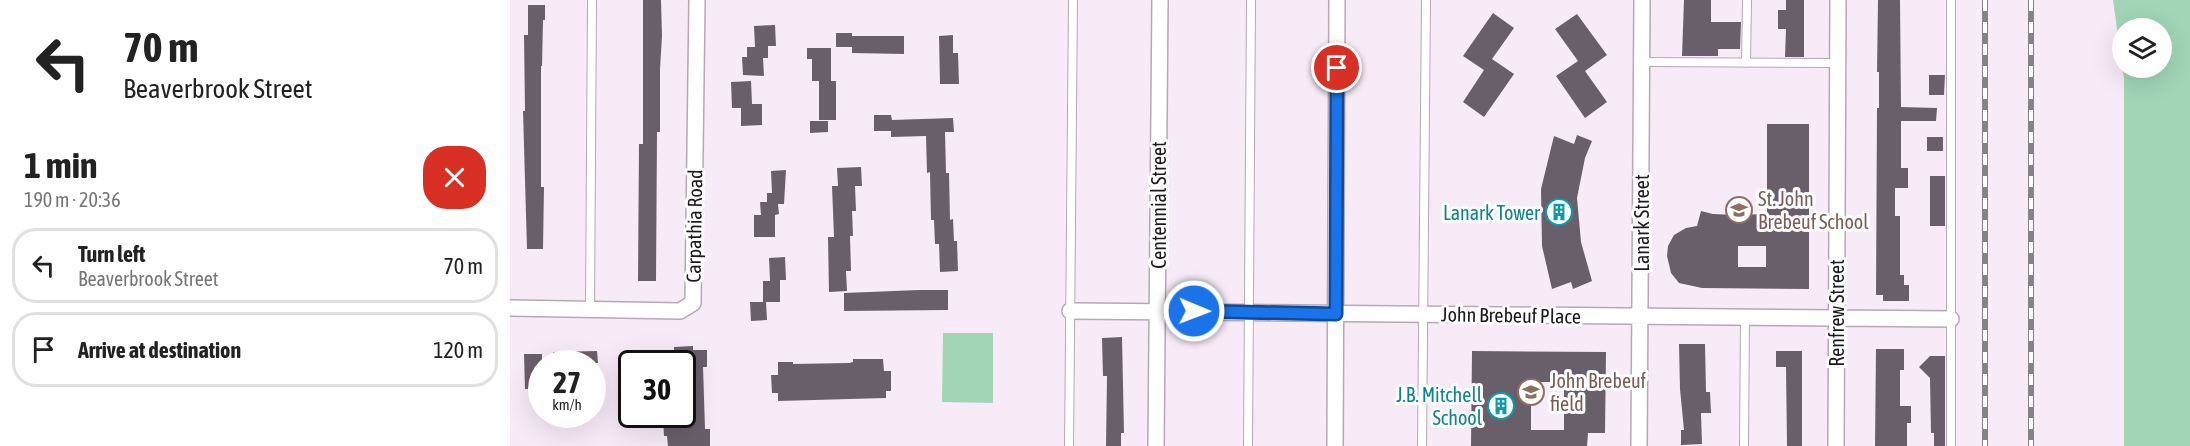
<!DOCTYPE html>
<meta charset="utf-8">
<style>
:root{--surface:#fff;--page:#f2f2f2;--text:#222;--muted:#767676;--line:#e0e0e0}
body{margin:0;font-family:"Asap Condensed",sans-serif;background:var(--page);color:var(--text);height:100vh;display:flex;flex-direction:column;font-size:22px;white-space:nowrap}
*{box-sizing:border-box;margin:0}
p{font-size:20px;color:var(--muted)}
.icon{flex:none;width:33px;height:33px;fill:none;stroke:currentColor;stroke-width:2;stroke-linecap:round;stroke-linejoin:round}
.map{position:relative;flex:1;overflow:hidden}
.drawer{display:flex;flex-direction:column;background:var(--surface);width:510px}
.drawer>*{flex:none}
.banner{background:#fff;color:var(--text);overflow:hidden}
.fabs{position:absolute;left:1602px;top:18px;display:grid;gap:12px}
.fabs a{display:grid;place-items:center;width:60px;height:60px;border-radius:50%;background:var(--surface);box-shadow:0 6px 24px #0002;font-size:30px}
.speed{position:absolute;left:18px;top:350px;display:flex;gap:12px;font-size:30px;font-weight:700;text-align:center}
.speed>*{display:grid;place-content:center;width:78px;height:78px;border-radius:50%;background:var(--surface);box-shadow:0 6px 24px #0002;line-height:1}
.speed small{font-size:15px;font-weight:400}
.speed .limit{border:3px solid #111;border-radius:9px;background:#fff;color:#111}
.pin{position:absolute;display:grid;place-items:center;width:51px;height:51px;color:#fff;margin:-26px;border:3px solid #fff;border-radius:50%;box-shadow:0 2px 6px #0007}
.me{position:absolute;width:66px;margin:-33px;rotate:91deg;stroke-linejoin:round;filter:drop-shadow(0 0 4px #0008)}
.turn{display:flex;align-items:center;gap:21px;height:126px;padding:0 24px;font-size:27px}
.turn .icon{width:78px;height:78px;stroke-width:2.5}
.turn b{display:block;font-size:42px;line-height:51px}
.round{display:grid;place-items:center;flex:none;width:63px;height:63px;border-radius:24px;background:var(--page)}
.overview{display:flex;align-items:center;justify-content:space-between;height:102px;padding:0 24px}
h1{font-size:36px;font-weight:700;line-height:45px}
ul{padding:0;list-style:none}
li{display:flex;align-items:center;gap:18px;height:75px;margin:0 12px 9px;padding:0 12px;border:3px solid var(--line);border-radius:24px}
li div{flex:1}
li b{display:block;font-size:22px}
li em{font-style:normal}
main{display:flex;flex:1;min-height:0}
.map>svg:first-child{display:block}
.green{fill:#a1d5b6;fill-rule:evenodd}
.building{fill:#695f6a;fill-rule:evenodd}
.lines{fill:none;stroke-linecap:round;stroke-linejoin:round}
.lane-casing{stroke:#b4a9b5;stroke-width:10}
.street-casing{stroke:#b4a9b5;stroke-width:18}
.lane{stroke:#fff;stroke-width:8}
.street{stroke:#fff;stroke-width:15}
.rail-casing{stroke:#89818a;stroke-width:6}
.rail{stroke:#fff;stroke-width:4;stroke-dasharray:11;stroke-linecap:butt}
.route-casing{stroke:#114b97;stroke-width:15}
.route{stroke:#1a73e8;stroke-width:10}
.labels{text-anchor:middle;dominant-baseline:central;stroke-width:6;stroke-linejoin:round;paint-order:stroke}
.education-label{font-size:20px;fill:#785e54;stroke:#fff;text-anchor:start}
.street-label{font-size:20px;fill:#1d191d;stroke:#fff}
.culture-label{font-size:20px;fill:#0d838f;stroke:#fff;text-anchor:end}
</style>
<main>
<section class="drawer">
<div class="banner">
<div class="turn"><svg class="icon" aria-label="left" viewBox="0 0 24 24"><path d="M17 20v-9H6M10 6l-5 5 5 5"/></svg><div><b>70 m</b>Beaverbrook Street</div></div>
</div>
<div class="overview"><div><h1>1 min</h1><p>190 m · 20:36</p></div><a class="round" style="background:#d93025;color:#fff"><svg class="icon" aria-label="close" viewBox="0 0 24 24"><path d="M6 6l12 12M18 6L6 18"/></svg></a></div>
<ul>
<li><svg class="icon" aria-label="left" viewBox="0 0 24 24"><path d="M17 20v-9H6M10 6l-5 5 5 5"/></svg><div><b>Turn left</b><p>Beaverbrook Street</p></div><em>70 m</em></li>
<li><svg class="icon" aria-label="arrive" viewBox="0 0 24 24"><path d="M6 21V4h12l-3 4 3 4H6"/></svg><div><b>Arrive at destination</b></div><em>120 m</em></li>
</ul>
</section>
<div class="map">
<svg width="1680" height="446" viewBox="0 0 1680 446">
<rect width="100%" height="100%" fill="#f7ebf8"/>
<path class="green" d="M 1603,0 L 1680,0 L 1680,446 L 1614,446 L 1614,78 ZM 1612,28 L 1652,28 L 1652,68 L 1612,68 Z
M 433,333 L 483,333 L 483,403 L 432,402 Z"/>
<path class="building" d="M 133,0 L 151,0 L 152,36 L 150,69 L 150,132 L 147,132 L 146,281 L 128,281 L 129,144 L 133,144 Z
M 1174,0 L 1201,0 L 1201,22 L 1231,22 L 1230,49 L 1208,49 L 1208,56 L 1172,56 Z
M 1276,0 L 1294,0 L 1294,57 L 1275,57 L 1276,29 L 1268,29 L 1268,10 L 1276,10 Z
M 1368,0 L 1390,0 L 1391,107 L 1427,108 L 1426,121 L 1391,121 L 1391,168 L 1398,168 L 1398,188 L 1385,188 L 1385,216 L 1390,216 L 1390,275 L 1394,275 L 1394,285 L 1399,285 L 1399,301 L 1373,301 L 1373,295 L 1366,295 L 1367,108 L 1369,108 L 1369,72 L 1367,72 Z
M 18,5 L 35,5 L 35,20 L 33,20 L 32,66 L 31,66 L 31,187 L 34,187 L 33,249 L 17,249 L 13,111 L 15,111 L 14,35 L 18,35 Z
M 983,13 L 1004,28 L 982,59 L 1004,74 L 974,117 L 953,102 L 974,70 L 953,56 Z
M 1067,14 L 1097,55 L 1075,71 L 1097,102 L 1075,118 L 1046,76 L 1068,61 L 1045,29 Z
M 265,25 L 266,46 L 258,46 L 258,58 L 253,58 L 254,76 L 233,75 L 232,57 L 237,57 L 237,47 L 245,47 L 244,26 Z
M 326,33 L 342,33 L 342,36 L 394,36 L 394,54 L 342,53 L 342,47 L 326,47 Z
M 443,35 L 443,53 L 448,53 L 449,84 L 430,84 L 429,36 Z
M 297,48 L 321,48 L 321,81 L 326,81 L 326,120 L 309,120 L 309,81 L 302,81 L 302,59 L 297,59 Z
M 1419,75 L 1435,75 L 1434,95 L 1419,95 Z
M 241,81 L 242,104 L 252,104 L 252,125 L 231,126 L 231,108 L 222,108 L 221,82 Z
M 364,115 L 381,115 L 382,120 L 443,118 L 444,132 L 435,132 L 436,173 L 439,173 L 440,220 L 443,219 L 444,241 L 447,241 L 448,271 L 430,272 L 429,244 L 425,244 L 424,220 L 421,220 L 420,172 L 417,173 L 416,136 L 381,137 L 381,131 L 364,131 Z
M 300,121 L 318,121 L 318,132 L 300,133 Z
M 1257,124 L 1299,124 L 1299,289 L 1192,288 L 1169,283 L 1161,273 L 1157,256 L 1158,246 L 1164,235 L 1176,228 L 1187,226 L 1191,211 L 1203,214 L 1225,215 L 1257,214 ZM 1228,246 L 1256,246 L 1256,267 L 1228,267 Z
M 1067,135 L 1082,141 L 1075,158 L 1067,198 L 1071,242 L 1082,281 L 1063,289 L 1061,282 L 1042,289 L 1032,246 L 1031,189 L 1044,136 L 1064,144 Z
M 1417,137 L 1433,137 L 1433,151 L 1417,151 Z
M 351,167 L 352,186 L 345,186 L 346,211 L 342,211 L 343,236 L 340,236 L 341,271 L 336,271 L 337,291 L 319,292 L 318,237 L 324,237 L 322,186 L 328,186 L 327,168 Z
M 276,170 L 274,204 L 268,204 L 269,214 L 265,215 L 265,237 L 244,237 L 244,215 L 251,215 L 250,202 L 257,202 L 257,193 L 262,193 L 261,171 Z
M 1420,176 L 1435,176 L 1435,226 L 1420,226 Z
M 275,257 L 276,280 L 270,280 L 270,302 L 256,302 L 257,320 L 241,321 L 240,302 L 253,302 L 253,281 L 260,281 L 259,258 Z
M 409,290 L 438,290 L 438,310 L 334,311 L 334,293 Z
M 612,337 L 614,433 L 611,433 L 611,446 L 596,446 L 597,376 L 593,376 L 592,338 Z
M 1169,344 L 1195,344 L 1196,392 L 1200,392 L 1201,413 L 1191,413 L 1192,444 L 1171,445 L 1171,430 L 1174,430 L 1170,389 Z
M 183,346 L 183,350 L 197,350 L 197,367 L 193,367 L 195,429 L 200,429 L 200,446 L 158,446 L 157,436 L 154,436 L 153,418 L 157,418 L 157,414 L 172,414 L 172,363 L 152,363 L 152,350 L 164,350 L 164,347 Z
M 1366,349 L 1394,349 L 1394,370 L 1390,370 L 1390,406 L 1401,406 L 1401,423 L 1397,423 L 1397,446 L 1365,446 Z
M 87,351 L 88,363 L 44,363 L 43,352 Z
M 962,351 L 1096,352 L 1095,433 L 1078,433 L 1077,446 L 961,446 ZM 1021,382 L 1054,382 L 1054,430 L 1021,430 Z
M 1266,351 L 1292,351 L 1292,446 L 1277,446 L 1276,367 L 1266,367 Z
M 14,354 L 32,354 L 32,389 L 15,389 Z
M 1420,356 L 1435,356 L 1435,446 L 1424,446 L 1424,433 L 1421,433 L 1420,378 L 1409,367 Z
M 343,359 L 373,359 L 374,371 L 381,371 L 381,391 L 376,391 L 376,398 L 268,401 L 268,393 L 262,393 L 261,375 L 268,375 L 268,362 L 283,362 L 283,364 L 339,363 L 343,362 Z"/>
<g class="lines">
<defs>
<path id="lane" d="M 1441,0 L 1441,446
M 1131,62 L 1327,63
M 1236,63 L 1237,0
M 80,309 L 82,0
M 559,446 L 563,0
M 738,446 L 741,0
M 912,446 L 916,0
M 1234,446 L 1235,317"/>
<path id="street" d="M 0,308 L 170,311 L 183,303 L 187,0
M 560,311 L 1441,319
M 646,446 L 650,0
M 825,446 L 827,0
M 1129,446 L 1132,0
M 1326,446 L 1328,0"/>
</defs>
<use href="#lane" class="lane-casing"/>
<use href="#street" class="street-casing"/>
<use href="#lane" class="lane"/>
<use href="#street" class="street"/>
<defs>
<path id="rail" d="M 1475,0 L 1475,446
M 1521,0 L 1521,446"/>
</defs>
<use href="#rail" class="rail-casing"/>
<use href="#rail" class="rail"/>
</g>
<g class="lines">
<defs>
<path id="route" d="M 684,311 L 826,314 L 827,68"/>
</defs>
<use href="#route" class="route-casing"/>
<use href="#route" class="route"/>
</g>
<defs>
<symbol id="school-ring" viewBox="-11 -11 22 22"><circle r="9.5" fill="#fff" stroke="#8d6e63" stroke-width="1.5"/><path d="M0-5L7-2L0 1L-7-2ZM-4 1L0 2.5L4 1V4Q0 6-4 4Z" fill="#8d6e63"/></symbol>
<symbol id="building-ring" viewBox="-11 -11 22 22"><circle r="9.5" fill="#fff" stroke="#0f9aa8" stroke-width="1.5"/><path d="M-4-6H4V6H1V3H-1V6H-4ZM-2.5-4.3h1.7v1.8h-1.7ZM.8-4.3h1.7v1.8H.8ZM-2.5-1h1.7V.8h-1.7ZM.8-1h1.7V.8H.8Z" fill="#0f9aa8"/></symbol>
</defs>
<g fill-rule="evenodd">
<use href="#school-ring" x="1214" y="195" width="30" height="30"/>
<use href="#building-ring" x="1034" y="197" width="30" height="30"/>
<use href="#school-ring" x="1006" y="377" width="30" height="30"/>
<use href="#building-ring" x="976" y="391" width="30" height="30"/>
</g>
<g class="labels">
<g class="education-label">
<text x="1248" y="198">St. John<tspan x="1248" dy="23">Brebeuf School</tspan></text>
<text x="1040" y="380">John Brebeuf<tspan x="1040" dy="23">field</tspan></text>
</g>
<g class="street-label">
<text transform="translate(648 205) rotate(-90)">Centennial Street</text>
<text transform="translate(1131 223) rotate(-90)">Lanark Street</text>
<text transform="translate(184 226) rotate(-89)">Carpathia Road</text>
<text transform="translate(1326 313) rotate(-90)">Renfrew Street</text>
<text transform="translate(1001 315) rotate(1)">John Brebeuf Place</text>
</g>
<g class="culture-label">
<text x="1030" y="212">Lanark Tower</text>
<text x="972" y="394">J.B. Mitchell<tspan x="972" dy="23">School</tspan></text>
</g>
</g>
</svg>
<div class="fabs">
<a><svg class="icon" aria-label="layers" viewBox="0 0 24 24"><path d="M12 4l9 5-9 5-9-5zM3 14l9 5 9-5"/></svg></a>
</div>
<div class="speed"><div>27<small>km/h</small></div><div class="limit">30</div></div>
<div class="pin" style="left:827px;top:68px;background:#d93025"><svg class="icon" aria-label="arrive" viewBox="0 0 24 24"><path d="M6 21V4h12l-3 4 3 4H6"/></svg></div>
<svg class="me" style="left:684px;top:311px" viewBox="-20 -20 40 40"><circle r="17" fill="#1a73e8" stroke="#fff" stroke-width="3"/><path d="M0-11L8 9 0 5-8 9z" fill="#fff"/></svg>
</div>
</main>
